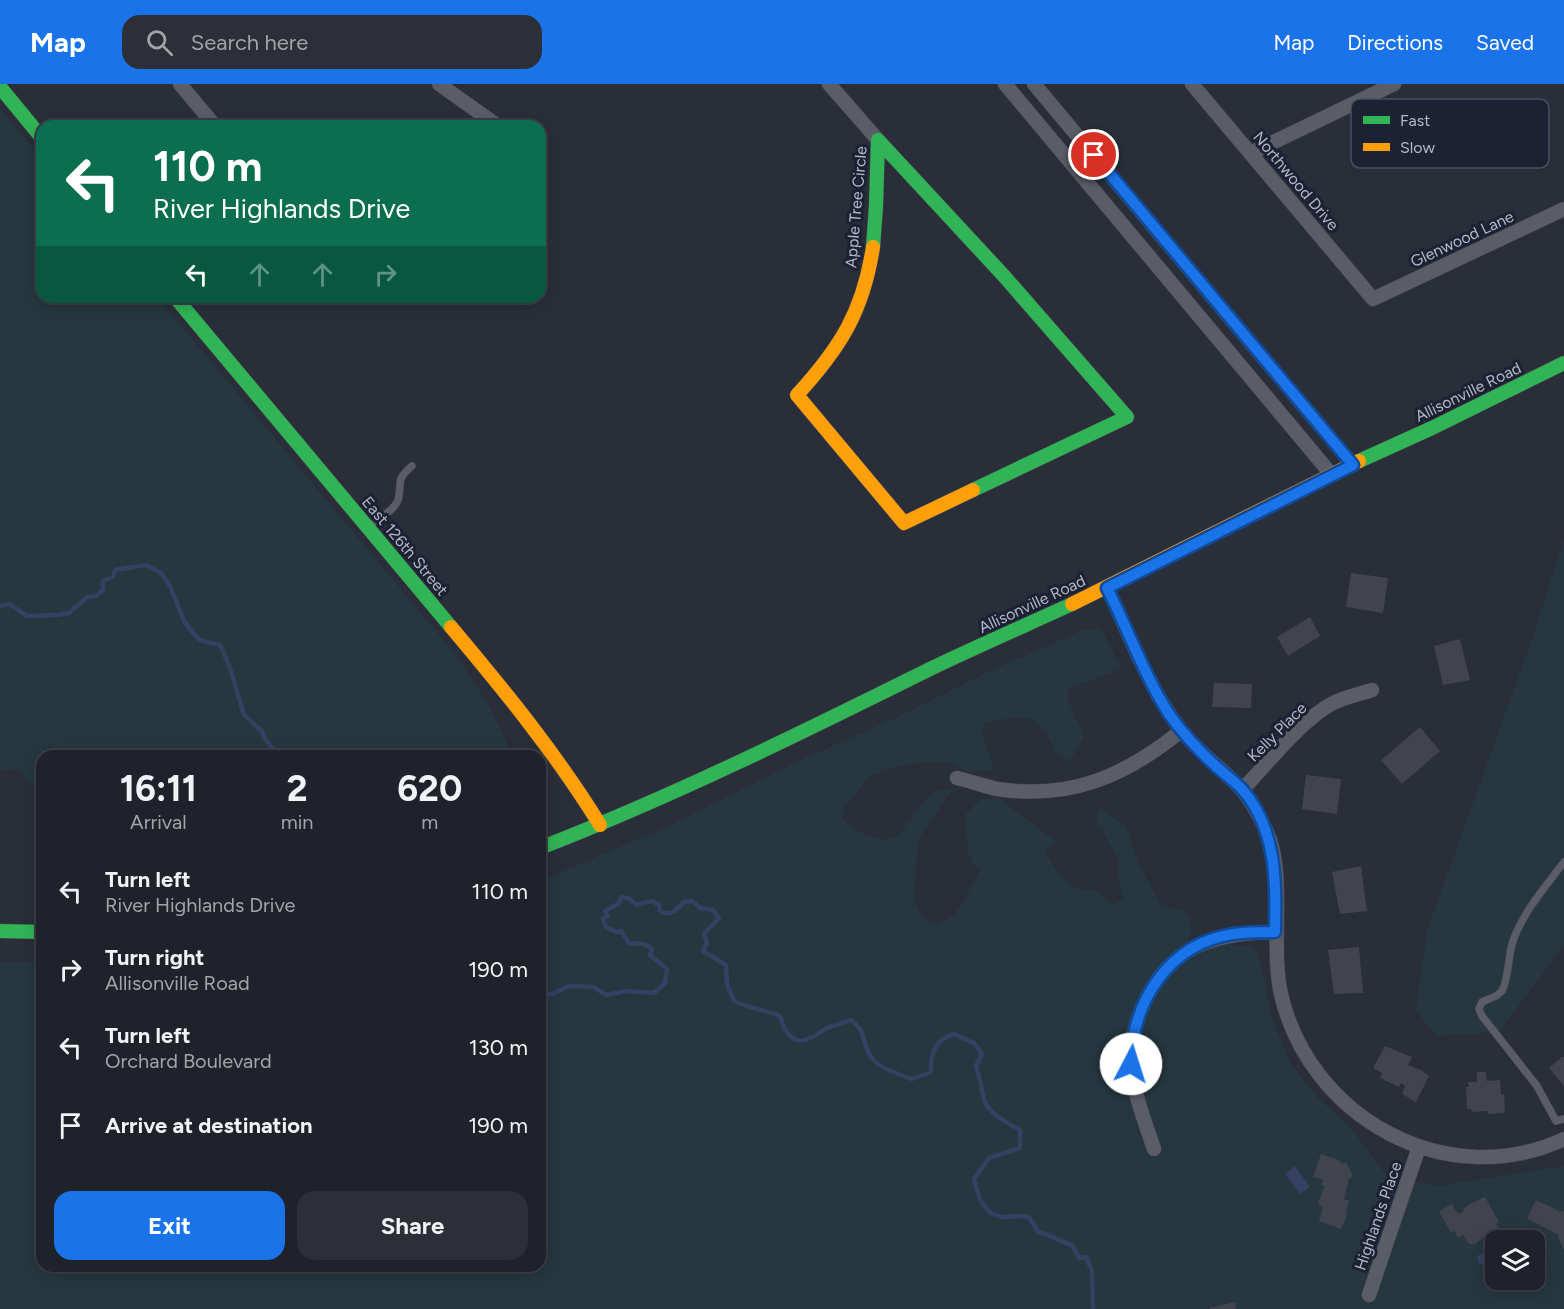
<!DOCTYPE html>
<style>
:root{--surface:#1f222b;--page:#2c2f37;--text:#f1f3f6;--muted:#a1a4a9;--line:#3c3f47;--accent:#1a73e8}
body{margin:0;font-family:Figtree,sans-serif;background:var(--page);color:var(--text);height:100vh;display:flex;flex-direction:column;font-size:22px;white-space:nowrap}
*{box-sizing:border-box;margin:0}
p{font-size:20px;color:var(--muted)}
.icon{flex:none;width:33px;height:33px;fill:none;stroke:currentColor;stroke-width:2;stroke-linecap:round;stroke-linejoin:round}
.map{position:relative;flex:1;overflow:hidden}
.drawer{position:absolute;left:36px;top:666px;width:510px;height:522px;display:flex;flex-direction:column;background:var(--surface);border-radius:18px;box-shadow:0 3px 15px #0003,0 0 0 2px var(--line)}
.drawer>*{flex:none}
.guide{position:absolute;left:36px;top:36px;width:510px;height:183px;border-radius:18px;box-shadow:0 3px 15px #0003,0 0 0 2px var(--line);background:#0b6e4f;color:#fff;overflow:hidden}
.fabs{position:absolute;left:1485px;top:1146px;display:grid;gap:12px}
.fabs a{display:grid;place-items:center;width:60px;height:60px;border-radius:12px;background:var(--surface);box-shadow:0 3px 15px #0003,0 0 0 2px var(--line);font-size:30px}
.pin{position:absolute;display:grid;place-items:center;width:51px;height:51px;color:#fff;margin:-26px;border:3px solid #fff;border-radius:50%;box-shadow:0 2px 6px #0007}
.me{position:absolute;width:66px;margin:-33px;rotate:5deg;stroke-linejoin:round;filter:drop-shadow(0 0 4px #0008)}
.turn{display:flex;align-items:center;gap:21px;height:126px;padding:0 18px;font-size:27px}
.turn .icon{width:78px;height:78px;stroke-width:2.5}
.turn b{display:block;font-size:42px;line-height:51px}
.lanes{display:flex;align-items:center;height:57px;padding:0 18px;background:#0003;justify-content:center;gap:30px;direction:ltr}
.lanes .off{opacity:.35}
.eta{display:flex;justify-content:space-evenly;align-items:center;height:102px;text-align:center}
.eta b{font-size:36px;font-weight:700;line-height:42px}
.action{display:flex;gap:12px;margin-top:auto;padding:12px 18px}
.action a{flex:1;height:69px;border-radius:18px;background:var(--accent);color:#fff;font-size:24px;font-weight:700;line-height:69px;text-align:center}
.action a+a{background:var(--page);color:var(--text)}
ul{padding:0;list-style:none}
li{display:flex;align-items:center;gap:18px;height:78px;padding:0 18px}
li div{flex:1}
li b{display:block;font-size:22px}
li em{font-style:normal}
header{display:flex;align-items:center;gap:36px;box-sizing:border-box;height:84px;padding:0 30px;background:var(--accent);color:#fff}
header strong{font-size:28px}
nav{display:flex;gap:33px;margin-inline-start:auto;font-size:21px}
.search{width:420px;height:54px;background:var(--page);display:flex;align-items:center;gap:15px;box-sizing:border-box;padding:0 21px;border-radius:18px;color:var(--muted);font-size:22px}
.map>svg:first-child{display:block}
.green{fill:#26373f;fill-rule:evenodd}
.water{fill:#354062}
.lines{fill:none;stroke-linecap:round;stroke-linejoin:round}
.stream{stroke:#354062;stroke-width:4.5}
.building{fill:#41444e}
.lane-casing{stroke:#464952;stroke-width:8}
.street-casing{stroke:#464952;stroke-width:15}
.fast-casing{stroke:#464952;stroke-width:15}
.slow-casing{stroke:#464952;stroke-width:15}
.lane{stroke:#5a5c66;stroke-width:7}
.street{stroke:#5a5c66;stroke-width:14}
.fast{stroke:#30b455;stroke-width:14}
.slow{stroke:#ff9f0a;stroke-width:14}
.route-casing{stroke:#114b97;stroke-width:15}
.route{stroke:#1a73e8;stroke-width:10}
.labels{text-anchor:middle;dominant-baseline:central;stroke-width:6;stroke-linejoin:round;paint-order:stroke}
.street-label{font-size:16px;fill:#b3b8ca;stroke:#1c2234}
.key{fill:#1c2234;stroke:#494f61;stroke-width:1.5}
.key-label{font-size:16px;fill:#b3b8ca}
</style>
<header>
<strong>Map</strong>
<div class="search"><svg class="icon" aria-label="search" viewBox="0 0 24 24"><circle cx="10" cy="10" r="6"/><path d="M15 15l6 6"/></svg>Search here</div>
<nav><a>Map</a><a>Directions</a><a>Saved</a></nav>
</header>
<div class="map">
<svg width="1564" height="1225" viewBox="0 0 1564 1225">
<rect width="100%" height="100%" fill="#292e39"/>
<path class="green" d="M 0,24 L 42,75 L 42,213 L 157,213 L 457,572 L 486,617 L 514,672 L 42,672 L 42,715 L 18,685 L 0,686 Z
M 1564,456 L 1564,861 L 1499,948 L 1437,952 L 1416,927 L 1427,846 L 1527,569 Z
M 1101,544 L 1122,585 L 1069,604 L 1068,616 L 1084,652 L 1070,677 L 1055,669 C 1039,627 1025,630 985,639 L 982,647 L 994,687 L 966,688 L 952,679 L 928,678 L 900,682 L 870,692 L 845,723 L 842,734 C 856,747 883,766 901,748 C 905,745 906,739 909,735 C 916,725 926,716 935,707 L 952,706 L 918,756 L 914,815 L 923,834 L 936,840 L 953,832 L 962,820 L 981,784 L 973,781 L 968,767 L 965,731 L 980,716 L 997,713 L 1057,758 L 1045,767 L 1056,787 L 1073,804 L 1097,807 L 1113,821 L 1123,815 L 1118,792 L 1119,776 L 1096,736 L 1100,724 L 1126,742 L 1138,778 L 1161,822 L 1181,826 L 1189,831 L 1192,850 L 1187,856 L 1254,863 L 1262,884 L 1272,935 L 1291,980 L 1318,1014 L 1350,1043 L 1387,1092 L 1438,1102 L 1564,1082 L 1564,1225 L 0,1225 L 0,877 L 42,878 L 42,1182 L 540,1182 L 540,797 L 662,745 L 798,677 L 895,634 L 988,588 L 1081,547 ZM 1496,1156 L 1534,1156 L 1534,1196 L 1496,1196 Z"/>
<path class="water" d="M 1295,1082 L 1310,1103 L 1300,1110 L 1285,1090 Z
M 1495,1162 L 1495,1176 L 1483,1182 L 1481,1179 L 1479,1180 L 1477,1172 Z"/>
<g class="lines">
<path class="stream" d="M 0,522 L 9,520 L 27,532 L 58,531 L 69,529 L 87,513 L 96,512 L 103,506 L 103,497 L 113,493 L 115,486 L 146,481 L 161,489 L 170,502 L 184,537 L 199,556 L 220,561 L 229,581 L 244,631 L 262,647 L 264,653 L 278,672
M 540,912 L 552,910 L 569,902 L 593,903 L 607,911 L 625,907 L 654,909 L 665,899 L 667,885 L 650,871 L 652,865 L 644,860 L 629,859 L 621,847 L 616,848 L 606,843 L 603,835 L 608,832 L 605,827 L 618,820 L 622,813 L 630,815 L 636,821 L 652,817 L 659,821 L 660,827 C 671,833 676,826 684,818 L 692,817 L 700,824 L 713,826 L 719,834 L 704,850 L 707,859 L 703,867 L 726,881 L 727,900 L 734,917 C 749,924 764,926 780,932 C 784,946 793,963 810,954 C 816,952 821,947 827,944 C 835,941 843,939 851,936 C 868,950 861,957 871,973 C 876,982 902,992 912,995 L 931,988 C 930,970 936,955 954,950 L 974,959 L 982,970 L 976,982 C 979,990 983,1015 986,1020 C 993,1032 1008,1039 1020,1046 L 1020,1064 L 989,1074 L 974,1095 C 978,1112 983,1132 1005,1133 C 1013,1133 1020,1131 1029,1133 L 1038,1148 C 1051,1151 1060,1158 1072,1161 L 1079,1174 L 1086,1173 L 1092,1187 L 1093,1225"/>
</g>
<path class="building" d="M 1351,489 L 1388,494 L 1383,529 L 1346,523 Z
M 1310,533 L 1320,552 L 1288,572 L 1277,553 Z
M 1460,555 L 1470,596 L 1443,601 L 1434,562 Z
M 1214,599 L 1252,600 L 1251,624 L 1212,623 Z
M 1420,643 L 1440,667 L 1402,700 L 1381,676 Z
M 1306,691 L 1341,695 L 1337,730 L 1302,725 Z
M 1361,782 L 1367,827 L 1340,830 L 1332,788 Z
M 1359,863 L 1363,909 L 1334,910 L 1328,866 Z
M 1385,962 L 1412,973 L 1408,981 L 1421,986 L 1429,992 L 1416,1018 L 1402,1010 L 1405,1002 L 1401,999 L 1399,1003 L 1380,994 L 1382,989 L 1373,984 Z
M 1562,973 L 1564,973 L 1564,1002 L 1549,984 Z
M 1477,988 L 1486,988 L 1487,997 L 1500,996 L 1501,1011 L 1504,1010 L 1505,1029 L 1488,1030 L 1488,1027 L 1472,1028 L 1471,1025 L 1467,1025 L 1466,1003 L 1469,1003 L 1468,998 L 1477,998 Z
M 1321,1070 L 1339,1076 L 1342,1080 L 1346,1078 L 1353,1092 L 1349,1095 L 1344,1115 L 1349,1117 L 1346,1126 L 1347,1131 L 1341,1145 L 1319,1137 L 1323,1123 L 1320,1122 L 1318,1118 L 1325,1102 L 1321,1101 L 1323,1096 L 1313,1093 Z
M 1485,1113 L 1499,1138 L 1496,1140 L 1500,1147 L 1490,1153 L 1488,1150 L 1475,1160 L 1469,1160 L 1463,1151 L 1458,1154 L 1454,1146 L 1451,1149 L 1439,1127 L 1452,1120 L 1458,1130 L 1464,1127 L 1463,1125 L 1468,1121 Z
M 1536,1116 L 1561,1128 L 1564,1127 L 1564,1166 L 1557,1150 L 1527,1135 Z
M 1235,1218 L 1236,1225 L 1210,1225 L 1210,1224 Z"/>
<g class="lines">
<defs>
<path id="lane" d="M 370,442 C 378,435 395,426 398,416 C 403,399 394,397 412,382
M 1564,778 C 1546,802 1523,828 1513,857 C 1508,871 1509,894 1502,907 L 1496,912 L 1482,918 L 1479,925 L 1482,932 L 1537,1002 L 1556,1037 L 1564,1035"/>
<path id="street" d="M 180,0 L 215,42
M 439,0 L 498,42
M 829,0 L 878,56
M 1005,0 L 1331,390
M 1034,0 L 1353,381
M 1192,0 L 1373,215 L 1564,125
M 540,67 L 541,68
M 1251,69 L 1394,0
M 1107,504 C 1130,551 1148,603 1180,645 C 1198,668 1222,684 1241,705 C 1252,717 1260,734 1267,748 C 1286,790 1270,862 1281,910 C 1309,1033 1446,1110 1564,1055
M 957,694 C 970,697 984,702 997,705 C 1071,716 1125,692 1181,647
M 1242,706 C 1268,679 1301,636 1333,619 C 1345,613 1360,610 1372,606
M 1154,1065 C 1145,1038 1134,1010 1131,982 C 1129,961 1135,942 1142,924 C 1168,862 1213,849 1275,848
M 1369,1211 L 1419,1063"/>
<path id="fast" d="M 0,3 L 42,54
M 878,56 L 1004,192 L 1127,333 L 973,406
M 873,163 L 876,122 L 878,56
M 175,213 L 451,543
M 1359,377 L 1432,344 L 1564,279
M 540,764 C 674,712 803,648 932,584 C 978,562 1026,541 1072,520
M 0,847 L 42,848"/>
<path id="slow" d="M 873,163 C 863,228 840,264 797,311 L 904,439 L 973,406
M 1072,520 L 1359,377
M 451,543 C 504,606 557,671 600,741"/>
</defs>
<use href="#lane" class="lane-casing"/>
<use href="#street" class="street-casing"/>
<use href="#fast" class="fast-casing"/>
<use href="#slow" class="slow-casing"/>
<use href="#lane" class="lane"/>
<use href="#street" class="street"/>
<use href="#fast" class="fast"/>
<use href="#slow" class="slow"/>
</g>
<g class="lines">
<defs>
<path id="route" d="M 1094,71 L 1353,381 L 1107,504 C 1128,545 1144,591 1169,630 C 1183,650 1200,668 1218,684 C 1226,691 1235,698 1242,705 C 1277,745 1276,798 1275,848 C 1261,848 1247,848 1233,850 C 1168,860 1132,918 1131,980"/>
</defs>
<use href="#route" class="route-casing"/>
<use href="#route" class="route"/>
</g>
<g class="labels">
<g class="street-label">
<text transform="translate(1296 97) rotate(50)">Northwood Drive</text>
<text transform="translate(856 123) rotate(-85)">Apple Tree Circle</text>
<text transform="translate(1462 155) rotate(-25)">Glenwood Lane</text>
<text transform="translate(1468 308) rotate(-26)">Allisonville Road</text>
<text transform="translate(405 462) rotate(50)">East 126th Street</text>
<text transform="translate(1032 520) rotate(-25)">Allisonville Road</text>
<text transform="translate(1277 648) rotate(-45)">Kelly Place</text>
<text transform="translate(1378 1132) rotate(-71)">Highlands Place</text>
</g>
</g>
<rect x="1351" y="15" width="198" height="69" rx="9" class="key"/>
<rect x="1363" y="32" width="27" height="8" fill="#30b455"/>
<rect x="1363" y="59" width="27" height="8" fill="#ff9f0a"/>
<g class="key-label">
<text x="1400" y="42">Fast</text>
<text x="1400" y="69">Slow</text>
</g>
</svg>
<div class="fabs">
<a><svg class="icon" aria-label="layers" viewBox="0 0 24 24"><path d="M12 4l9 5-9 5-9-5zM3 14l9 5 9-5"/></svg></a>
</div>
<div class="pin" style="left:1094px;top:71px;background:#d93025"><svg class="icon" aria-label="arrive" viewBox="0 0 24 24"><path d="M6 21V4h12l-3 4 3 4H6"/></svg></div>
<svg class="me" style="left:1131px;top:980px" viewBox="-20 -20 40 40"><circle r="19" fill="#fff"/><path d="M0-13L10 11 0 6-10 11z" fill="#1a73e8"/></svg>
<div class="guide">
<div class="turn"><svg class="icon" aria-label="left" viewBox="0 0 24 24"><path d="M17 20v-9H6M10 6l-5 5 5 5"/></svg><div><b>110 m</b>River Highlands Drive</div></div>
<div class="lanes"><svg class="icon" aria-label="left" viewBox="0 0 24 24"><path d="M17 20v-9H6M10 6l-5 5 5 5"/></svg><svg class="icon off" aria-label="ahead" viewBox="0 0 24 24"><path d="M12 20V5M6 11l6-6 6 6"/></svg><svg class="icon off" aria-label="ahead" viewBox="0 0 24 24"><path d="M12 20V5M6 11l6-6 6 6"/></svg><svg class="icon off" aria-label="right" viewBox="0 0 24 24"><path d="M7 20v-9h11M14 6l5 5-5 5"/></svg></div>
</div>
<section class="drawer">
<div class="eta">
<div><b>16:11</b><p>Arrival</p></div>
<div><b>2</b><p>min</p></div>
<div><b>620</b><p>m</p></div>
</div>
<ul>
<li><svg class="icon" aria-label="left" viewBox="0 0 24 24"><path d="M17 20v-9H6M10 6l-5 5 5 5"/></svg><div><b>Turn left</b><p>River Highlands Drive</p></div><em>110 m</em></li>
<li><svg class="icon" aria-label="right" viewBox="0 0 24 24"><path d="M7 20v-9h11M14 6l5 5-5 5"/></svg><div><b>Turn right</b><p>Allisonville Road</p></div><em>190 m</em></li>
<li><svg class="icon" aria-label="left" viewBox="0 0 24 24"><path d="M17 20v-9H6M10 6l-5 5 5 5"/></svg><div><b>Turn left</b><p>Orchard Boulevard</p></div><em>130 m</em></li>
<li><svg class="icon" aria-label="arrive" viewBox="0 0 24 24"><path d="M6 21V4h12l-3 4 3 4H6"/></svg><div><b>Arrive at destination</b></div><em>190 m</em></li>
</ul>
<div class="action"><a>Exit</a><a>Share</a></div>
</section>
</div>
